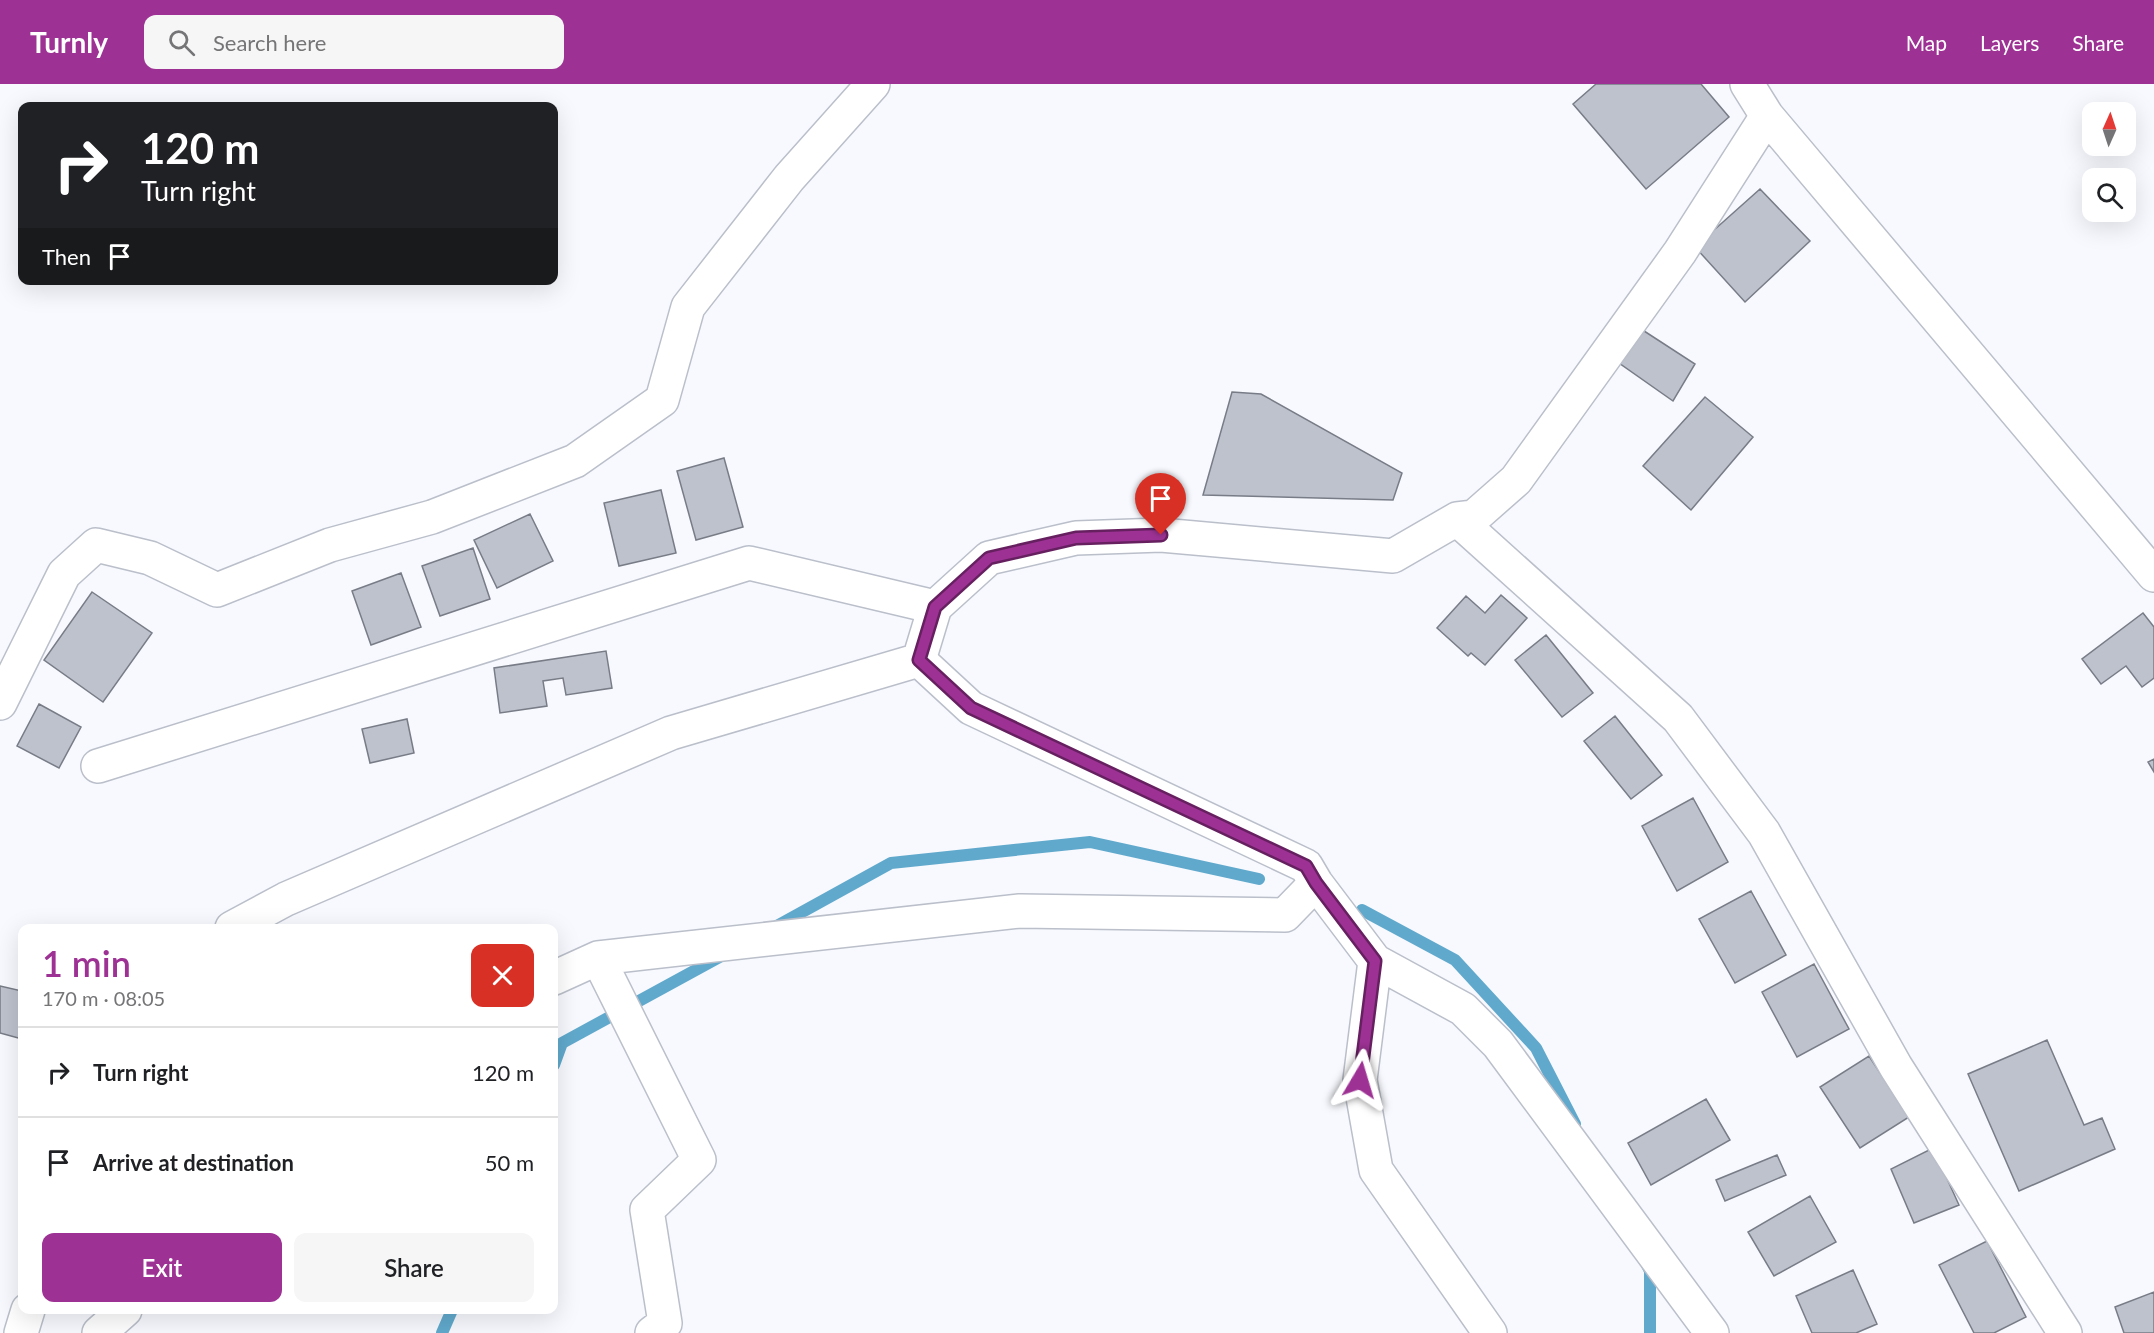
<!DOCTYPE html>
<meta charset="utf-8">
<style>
:root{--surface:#fff;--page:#f6f6f6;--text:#202124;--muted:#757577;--line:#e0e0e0;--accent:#9d3294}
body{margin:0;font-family:Lato,sans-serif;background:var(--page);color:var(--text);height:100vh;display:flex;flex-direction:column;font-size:22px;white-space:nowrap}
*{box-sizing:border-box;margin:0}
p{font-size:20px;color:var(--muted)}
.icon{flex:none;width:33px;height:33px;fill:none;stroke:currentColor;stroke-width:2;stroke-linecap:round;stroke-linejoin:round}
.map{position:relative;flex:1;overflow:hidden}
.details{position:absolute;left:18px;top:840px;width:540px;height:390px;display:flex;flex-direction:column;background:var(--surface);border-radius:12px;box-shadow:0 6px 24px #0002}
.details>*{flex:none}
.banner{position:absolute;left:18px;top:18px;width:540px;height:183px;border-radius:12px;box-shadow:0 6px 24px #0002;background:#202124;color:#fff;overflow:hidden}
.needle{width:39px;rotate:3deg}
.controls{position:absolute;left:2082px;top:18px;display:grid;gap:12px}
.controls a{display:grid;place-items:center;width:54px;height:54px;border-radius:12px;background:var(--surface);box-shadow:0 6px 24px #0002;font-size:30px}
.pin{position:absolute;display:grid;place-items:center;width:51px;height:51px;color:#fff;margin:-62px -26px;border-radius:50% 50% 50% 0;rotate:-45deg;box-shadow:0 0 6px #0007}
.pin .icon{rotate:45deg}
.me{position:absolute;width:66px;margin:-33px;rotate:7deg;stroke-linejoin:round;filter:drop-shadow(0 0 4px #0008)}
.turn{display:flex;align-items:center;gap:21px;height:126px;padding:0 24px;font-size:27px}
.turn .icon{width:78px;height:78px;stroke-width:2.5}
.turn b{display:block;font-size:42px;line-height:51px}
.then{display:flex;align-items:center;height:57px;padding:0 24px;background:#0003;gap:12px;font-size:22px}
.round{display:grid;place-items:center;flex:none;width:63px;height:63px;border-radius:12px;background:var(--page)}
.overview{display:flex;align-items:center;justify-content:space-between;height:102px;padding:0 24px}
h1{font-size:36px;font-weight:600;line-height:45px;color:var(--accent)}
.cta{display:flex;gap:12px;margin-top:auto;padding:12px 24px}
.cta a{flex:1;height:69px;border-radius:12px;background:var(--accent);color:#fff;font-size:24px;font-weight:600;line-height:69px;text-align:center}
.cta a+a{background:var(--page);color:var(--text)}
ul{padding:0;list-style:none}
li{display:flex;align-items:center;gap:18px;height:90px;padding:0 24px;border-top:2px solid var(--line)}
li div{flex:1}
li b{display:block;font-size:22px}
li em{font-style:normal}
header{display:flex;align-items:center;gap:36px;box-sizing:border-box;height:84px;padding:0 30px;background:var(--accent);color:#fff}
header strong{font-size:28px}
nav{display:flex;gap:33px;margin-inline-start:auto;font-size:21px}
.search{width:420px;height:54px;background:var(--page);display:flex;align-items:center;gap:15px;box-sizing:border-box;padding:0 21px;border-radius:12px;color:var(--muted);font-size:22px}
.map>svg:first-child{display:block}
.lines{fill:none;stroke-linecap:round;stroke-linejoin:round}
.stream{stroke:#61a9cc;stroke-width:12}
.building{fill:#bdc2cd;stroke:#787c86;stroke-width:1.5}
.minor-casing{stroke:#babfca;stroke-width:36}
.minor{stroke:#fff;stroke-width:33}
.route-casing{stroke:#662060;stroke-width:15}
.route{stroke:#9d3294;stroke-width:10}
</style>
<header>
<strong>Turnly</strong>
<div class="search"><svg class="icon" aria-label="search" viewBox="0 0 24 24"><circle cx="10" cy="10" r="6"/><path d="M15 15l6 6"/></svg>Search here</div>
<nav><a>Map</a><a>Layers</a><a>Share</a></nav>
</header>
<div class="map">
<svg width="2154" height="1249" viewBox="0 0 2154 1249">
<rect width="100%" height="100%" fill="#f7f9fe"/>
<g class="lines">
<path class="stream" d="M 1362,826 L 1455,876 L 1536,964 L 1575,1040
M 775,843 L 891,779 L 1090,758 L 1259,795
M 554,981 L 562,959 L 725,870
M 1646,1179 L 1650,1187 L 1650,1249
M 442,1249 L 452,1226"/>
</g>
<path class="building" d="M 1596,0 L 1701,0 L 1729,33 L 1646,105 L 1573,20 Z
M 1760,105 L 1810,157 L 1745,218 L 1695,163 Z
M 1641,245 L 1695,280 L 1673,317 L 1619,279 Z
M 1232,308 L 1261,310 L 1402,389 L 1393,416 L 1203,411 Z
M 1705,313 L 1753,353 L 1691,426 L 1643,382 Z
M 724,374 L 743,443 L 696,456 L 677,387 Z
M 661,406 L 676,469 L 619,482 L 604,419 Z
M 530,430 L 553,477 L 497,504 L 474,456 Z
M 473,464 L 490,515 L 440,532 L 422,482 Z
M 401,489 L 421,543 L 371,561 L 352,507 Z
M 92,508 L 152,549 L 103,618 L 44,576 Z
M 1501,511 L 1527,534 L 1485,581 L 1471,569 L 1468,572 L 1437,544 L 1466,512 L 1485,529 Z
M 2143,529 L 2154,543 L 2154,594 L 2142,603 L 2126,582 L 2101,600 L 2082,575 Z
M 1546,551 L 1593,609 L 1562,633 L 1515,576 Z
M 606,567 L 612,604 L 566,611 L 563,594 L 543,597 L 547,622 L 500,629 L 494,584 Z
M 39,620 L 81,643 L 59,684 L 17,662 Z
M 1615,632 L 1662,691 L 1631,715 L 1584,657 Z
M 407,635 L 414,669 L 370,679 L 362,645 Z
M 2154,675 L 2154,688 L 2148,678 Z
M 1693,714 L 1728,778 L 1677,807 L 1642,742 Z
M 1751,807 L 1786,871 L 1735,899 L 1699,835 Z
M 1814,880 L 1849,945 L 1797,973 L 1762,908 Z
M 0,902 L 22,907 L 22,955 L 0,949 Z
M 2047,956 L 2084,1041 L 2102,1034 L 2115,1065 L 2019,1107 L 1968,990 Z
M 1869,972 L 1909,1033 L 1860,1064 L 1820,1003 Z
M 1706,1015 L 1730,1056 L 1651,1101 L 1628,1059 Z
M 1933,1064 L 1959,1121 L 1914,1139 L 1891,1085 Z
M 1777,1071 L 1786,1091 L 1725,1117 L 1716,1096 Z
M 1810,1112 L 1836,1158 L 1774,1192 L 1748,1148 Z
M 1987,1157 L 2026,1233 L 1994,1249 L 1974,1249 L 1939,1181 Z
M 1853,1186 L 1877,1240 L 1856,1249 L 1812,1249 L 1796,1212 Z
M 2154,1208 L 2154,1249 L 2124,1249 L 2115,1223 Z"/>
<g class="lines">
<defs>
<path id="minor" d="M 1747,0 L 1767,32 L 2154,491
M 1457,435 L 1678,634 L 1764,749 L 1896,983 L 2065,1249
M 919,576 L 935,523 L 989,474 L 1076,454 L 1161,451 L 1393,472 L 1457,435 L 1474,433 L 1516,396 L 1680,168 L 1767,32
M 919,576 L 971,624 L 1306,782 L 1316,799 L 1375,877 L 1360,996 L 1376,1086 L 1490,1249
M 0,619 L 64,490 L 96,461 L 150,474 L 217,506 L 330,461 L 432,433 L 575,377 L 662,316 L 688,223 L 789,94 L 873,0
M 98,682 L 749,479 L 935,523
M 232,844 L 286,815 L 671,649 L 919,576
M 598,874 L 699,1076 L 647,1126 L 665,1239 L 652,1249
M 1375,877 L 1463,925 L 1498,960 L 1712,1249
M 554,894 L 598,874 L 1020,827 L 1285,831 L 1316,799
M 21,1249 L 28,1226
M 99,1249 L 125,1226"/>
</defs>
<use href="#minor" class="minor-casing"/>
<use href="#minor" class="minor"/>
</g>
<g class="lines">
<defs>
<path id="route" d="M 1161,451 L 1076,454 L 989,474 L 935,523 L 919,576 L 971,624 L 1306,782 L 1316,799 L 1375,877 L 1360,996"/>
</defs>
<use href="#route" class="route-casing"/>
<use href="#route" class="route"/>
</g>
</svg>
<div class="controls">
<a><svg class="needle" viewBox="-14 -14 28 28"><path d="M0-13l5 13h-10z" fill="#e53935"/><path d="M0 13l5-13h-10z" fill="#757577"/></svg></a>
<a><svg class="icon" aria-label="search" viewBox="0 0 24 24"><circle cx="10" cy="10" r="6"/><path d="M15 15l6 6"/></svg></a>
</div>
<div class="pin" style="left:1161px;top:451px;background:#d93025"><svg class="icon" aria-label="arrive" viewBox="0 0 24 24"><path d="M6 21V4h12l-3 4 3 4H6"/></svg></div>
<svg class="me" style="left:1360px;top:996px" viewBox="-20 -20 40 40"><path d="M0-17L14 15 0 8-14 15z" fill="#9d3294" stroke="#fff" stroke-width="4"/></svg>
<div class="banner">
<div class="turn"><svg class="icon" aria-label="right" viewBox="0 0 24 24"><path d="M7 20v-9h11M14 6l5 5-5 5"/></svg><div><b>120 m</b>Turn right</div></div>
<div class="then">Then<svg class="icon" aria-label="arrive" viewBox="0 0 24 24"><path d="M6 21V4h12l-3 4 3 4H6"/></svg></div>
</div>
<section class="details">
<div class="overview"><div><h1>1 min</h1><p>170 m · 08:05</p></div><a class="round" style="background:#d93025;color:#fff"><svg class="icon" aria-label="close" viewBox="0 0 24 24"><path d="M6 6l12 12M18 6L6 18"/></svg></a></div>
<ul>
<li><svg class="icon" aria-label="right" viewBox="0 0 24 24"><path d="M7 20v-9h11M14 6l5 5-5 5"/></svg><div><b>Turn right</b></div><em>120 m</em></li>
<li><svg class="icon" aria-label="arrive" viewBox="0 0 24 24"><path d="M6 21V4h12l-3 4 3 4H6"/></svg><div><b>Arrive at destination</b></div><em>50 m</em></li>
</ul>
<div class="cta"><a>Exit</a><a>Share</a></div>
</section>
</div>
